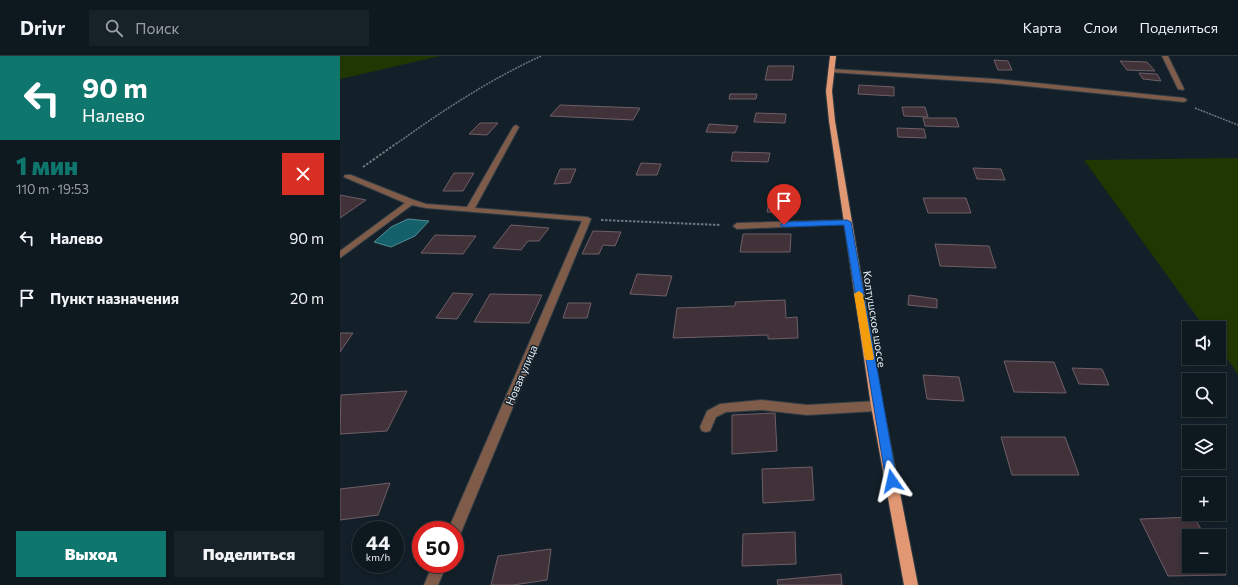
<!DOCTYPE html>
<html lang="ru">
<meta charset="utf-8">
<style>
:root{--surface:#0e181f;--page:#172128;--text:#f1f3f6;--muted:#9ba0a4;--line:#2e373d;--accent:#0f766e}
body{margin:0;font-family:Commissioner,sans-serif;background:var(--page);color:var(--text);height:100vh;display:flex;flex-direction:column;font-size:15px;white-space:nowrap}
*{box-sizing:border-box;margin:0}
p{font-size:13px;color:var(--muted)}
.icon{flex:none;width:22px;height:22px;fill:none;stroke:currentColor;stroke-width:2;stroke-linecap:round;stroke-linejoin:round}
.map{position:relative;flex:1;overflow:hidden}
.sheet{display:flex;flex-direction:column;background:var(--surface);width:340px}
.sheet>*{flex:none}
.guide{background:#0f766e;color:#fff;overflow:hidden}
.fabs{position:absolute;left:842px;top:265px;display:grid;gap:8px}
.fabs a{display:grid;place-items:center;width:44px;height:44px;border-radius:0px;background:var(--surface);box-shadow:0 2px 6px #0003,0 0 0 1px var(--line);font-size:20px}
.speed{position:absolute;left:12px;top:465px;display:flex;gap:8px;font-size:20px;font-weight:700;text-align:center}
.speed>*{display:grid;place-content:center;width:52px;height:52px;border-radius:50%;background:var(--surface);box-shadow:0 2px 6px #0003,0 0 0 1px var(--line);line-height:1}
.speed small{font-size:10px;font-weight:400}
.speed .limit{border:6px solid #d22;background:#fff;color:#111}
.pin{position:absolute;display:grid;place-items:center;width:34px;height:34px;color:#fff;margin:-41px -17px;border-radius:50% 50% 50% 0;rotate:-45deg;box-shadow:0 0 4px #0007}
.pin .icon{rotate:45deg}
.me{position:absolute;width:44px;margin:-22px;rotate:349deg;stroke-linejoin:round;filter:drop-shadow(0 0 3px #0008)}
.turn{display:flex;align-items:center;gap:14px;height:84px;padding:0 16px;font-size:18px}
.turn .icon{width:52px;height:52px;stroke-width:2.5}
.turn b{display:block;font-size:28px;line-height:34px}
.round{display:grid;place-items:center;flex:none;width:42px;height:42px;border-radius:0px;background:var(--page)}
.overview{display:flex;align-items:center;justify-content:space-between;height:68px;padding:0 16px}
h1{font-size:24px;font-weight:800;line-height:30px;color:var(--accent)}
.action{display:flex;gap:8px;margin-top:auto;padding:8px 16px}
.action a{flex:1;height:46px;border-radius:0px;background:var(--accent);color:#fff;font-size:16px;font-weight:800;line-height:46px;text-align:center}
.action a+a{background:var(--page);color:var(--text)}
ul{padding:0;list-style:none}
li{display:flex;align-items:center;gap:12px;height:60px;padding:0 16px}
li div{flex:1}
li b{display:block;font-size:15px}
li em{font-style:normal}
header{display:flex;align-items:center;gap:24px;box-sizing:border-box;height:56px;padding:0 20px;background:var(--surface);border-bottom:1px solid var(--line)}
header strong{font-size:19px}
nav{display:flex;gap:22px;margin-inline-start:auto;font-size:14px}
.search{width:280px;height:36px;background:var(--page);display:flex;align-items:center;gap:10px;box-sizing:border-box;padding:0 14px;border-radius:0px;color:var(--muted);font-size:15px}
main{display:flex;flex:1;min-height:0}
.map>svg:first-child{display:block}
.green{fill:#203701}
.water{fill:#14616c;stroke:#548c96}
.building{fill:#41323a;stroke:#6f5e67}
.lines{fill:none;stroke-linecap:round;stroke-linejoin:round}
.minor-casing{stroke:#313d46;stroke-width:2}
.major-casing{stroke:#313d46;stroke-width:2}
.path-far1{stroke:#6c777f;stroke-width:1.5;stroke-dasharray:2 1;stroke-linecap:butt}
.path{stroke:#6c777f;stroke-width:2;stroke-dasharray:2.5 1.5;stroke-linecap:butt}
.minor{fill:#7f5c4a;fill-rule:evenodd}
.major{fill:#e29973;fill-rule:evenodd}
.route{fill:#1a73e8;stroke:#114b97}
.slow{fill:#f59e0b}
.labels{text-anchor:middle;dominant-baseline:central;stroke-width:3;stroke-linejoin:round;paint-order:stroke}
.street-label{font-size:11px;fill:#e8f0f7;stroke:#132029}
</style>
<header>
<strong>Drivr</strong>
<div class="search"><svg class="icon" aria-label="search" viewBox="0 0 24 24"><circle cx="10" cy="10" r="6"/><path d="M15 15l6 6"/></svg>Поиск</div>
<nav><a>Карта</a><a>Слои</a><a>Поделиться</a></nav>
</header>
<main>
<section class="sheet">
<div class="guide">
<div class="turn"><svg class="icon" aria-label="left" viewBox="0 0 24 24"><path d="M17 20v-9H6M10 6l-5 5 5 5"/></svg><div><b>90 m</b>Налево</div></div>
</div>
<div class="overview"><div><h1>1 мин</h1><p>110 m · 19:53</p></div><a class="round" style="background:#d93025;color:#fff"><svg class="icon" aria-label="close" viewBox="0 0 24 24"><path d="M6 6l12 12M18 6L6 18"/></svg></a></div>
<ul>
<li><svg class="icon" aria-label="left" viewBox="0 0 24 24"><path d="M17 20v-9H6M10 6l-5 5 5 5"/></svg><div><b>Налево</b></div><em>90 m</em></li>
<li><svg class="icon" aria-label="arrive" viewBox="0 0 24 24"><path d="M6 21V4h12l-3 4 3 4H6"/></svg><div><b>Пункт назначения</b></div><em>20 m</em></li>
</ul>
<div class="action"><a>Выход</a><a>Поделиться</a></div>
</section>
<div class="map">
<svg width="898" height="529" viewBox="0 0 898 529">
<rect width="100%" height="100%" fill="#132029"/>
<path class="green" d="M 0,0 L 100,0 L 0,23 Z
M 898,102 L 898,318 L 879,292 L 879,272 L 865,272 L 744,104 Z"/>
<path class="water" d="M 68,163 L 89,165 L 75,180 L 51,191 L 34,186 L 51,171 Z"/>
<path class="building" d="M 654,4 L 668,5 L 672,14 L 658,14 Z
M 780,5 L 807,6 L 815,15 L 787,14 Z
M 428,10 L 454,10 L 452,24 L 425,24 Z
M 799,17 L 817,18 L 821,25 L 803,23 Z
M 519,29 L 554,31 L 554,40 L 518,38 Z
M 390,38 L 417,38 L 416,43 L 389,43 Z
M 220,49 L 300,52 L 293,64 L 210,60 Z
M 562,51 L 585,51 L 588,61 L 564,60 Z
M 416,57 L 446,58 L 445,67 L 414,66 Z
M 583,62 L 616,62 L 619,71 L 585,70 Z
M 140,67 L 158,67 L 147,79 L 129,78 Z
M 369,68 L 398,70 L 395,77 L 366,76 Z
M 557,72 L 584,73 L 586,82 L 558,81 Z
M 393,96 L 430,97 L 428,106 L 391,105 Z
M 301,107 L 321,108 L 317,119 L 296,119 Z
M 633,112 L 661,113 L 665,124 L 637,123 Z
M 220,113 L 236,113 L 230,127 L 214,128 Z
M 114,117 L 134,117 L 123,135 L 103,135 Z
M 430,138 L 459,140 L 456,157 L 427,156 Z
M 0,139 L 26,144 L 0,162 Z
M 583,142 L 626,142 L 631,157 L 588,157 Z
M 171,169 L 209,172 L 199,185 L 188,185 L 181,194 L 153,192 Z
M 253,175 L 281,176 L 275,190 L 263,189 L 259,198 L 242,198 Z
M 403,178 L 451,178 L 450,196 L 400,196 Z
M 95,179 L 136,180 L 123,198 L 81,197 Z
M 595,188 L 649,190 L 656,212 L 600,210 Z
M 297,218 L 332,220 L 326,240 L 290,238 Z
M 113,237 L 133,238 L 117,263 L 96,262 Z
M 150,238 L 202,239 L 189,267 L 134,266 Z
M 569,239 L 597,243 L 597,252 L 568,249 Z
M 445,244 L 446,262 L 457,261 L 458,282 L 428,283 L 428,279 L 333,282 L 337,252 L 395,250 L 395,246 Z
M 228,247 L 251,247 L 247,262 L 223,262 Z
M 0,277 L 13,277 L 0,296 Z
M 664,305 L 714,306 L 726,337 L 674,336 Z
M 732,312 L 762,313 L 769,329 L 739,328 Z
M 583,319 L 619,321 L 624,345 L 587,343 Z
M 67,335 L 47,375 L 0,378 L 1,339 Z
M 435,357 L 437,395 L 392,398 L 392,359 Z
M 661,381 L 725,381 L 739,419 L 672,419 Z
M 472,411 L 474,444 L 423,447 L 422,413 Z
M 50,427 L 38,459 L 0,464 L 0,433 Z
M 854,461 L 865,480 L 849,480 L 849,510 L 879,510 L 879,506 L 886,519 L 828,520 L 800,463 Z
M 455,476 L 456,508 L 402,510 L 403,478 Z
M 211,493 L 207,524 L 173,529 L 151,529 L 158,500 Z
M 501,518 L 502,529 L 438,529 L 437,524 Z"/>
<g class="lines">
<defs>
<path id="minor" d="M 822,0 L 828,0 L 844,33 L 843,34 L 838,33 Z
M 491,13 L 655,23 L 844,42 L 847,44 L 844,46 L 655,27 L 489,16 L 489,14 Z
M 176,69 L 179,71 L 135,152 L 247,161 L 251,163 L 122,474 L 120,479 L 115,481 L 115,474 L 108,474 L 242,165 L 86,152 L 72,149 L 0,202 L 0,195 L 65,147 L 4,121 L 5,119 L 11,119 L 74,144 L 86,148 L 127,151 L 173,71 Z
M 507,164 L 510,164 L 511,166 L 510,168 L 397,173 L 393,170 L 397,167 Z
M 421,344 L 467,349 L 537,345 L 541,347 L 543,350 L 541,353 L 537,355 L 467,359 L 421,354 L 386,356 L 376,361 L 370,375 L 366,376 L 362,375 L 360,371 L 367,355 L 380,348 Z
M 93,508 L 107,508 L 98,529 L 84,529 Z"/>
<path id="major" d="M 490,0 L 496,0 L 492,35 L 495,65 L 543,350 L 578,529 L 564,529 L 531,350 L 489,65 L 486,35 Z"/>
</defs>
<use href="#minor" class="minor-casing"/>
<use href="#major" class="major-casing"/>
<path class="path-far1" d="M 855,52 L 898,69
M 56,88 C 102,55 149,24 201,0"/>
<path class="path" d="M 23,111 L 57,87
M 261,164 L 380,169"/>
<use href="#minor" class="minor"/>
<use href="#major" class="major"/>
</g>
<path class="route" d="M 507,164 L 511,166 L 557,425 L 556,428 L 552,430 L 547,428 L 546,425 L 504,169 L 444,171 L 440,169 L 444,166 Z"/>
<path class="slow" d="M 519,235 L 523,238 L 534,302 L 533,304 L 526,304 L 525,302 L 514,238 Z"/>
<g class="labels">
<g class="street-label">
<text transform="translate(535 263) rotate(81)">Колтушское шоссе</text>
<text transform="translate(181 319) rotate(-67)">Новая улица</text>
</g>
</g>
</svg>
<div class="fabs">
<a><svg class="icon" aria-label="sound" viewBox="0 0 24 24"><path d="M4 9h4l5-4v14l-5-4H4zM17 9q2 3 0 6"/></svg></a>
<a><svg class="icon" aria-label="search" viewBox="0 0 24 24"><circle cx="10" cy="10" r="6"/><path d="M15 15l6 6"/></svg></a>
<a><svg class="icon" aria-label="layers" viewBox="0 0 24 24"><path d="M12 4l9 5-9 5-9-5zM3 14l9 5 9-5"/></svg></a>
<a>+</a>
<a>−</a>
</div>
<div class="speed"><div>44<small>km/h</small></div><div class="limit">50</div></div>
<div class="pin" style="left:444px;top:169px;background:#d93025"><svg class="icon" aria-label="arrive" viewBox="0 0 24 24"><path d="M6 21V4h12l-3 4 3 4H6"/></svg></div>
<svg class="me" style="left:552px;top:425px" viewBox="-20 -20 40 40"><path d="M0-17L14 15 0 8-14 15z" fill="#1a73e8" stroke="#fff" stroke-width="4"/></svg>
</div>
</main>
